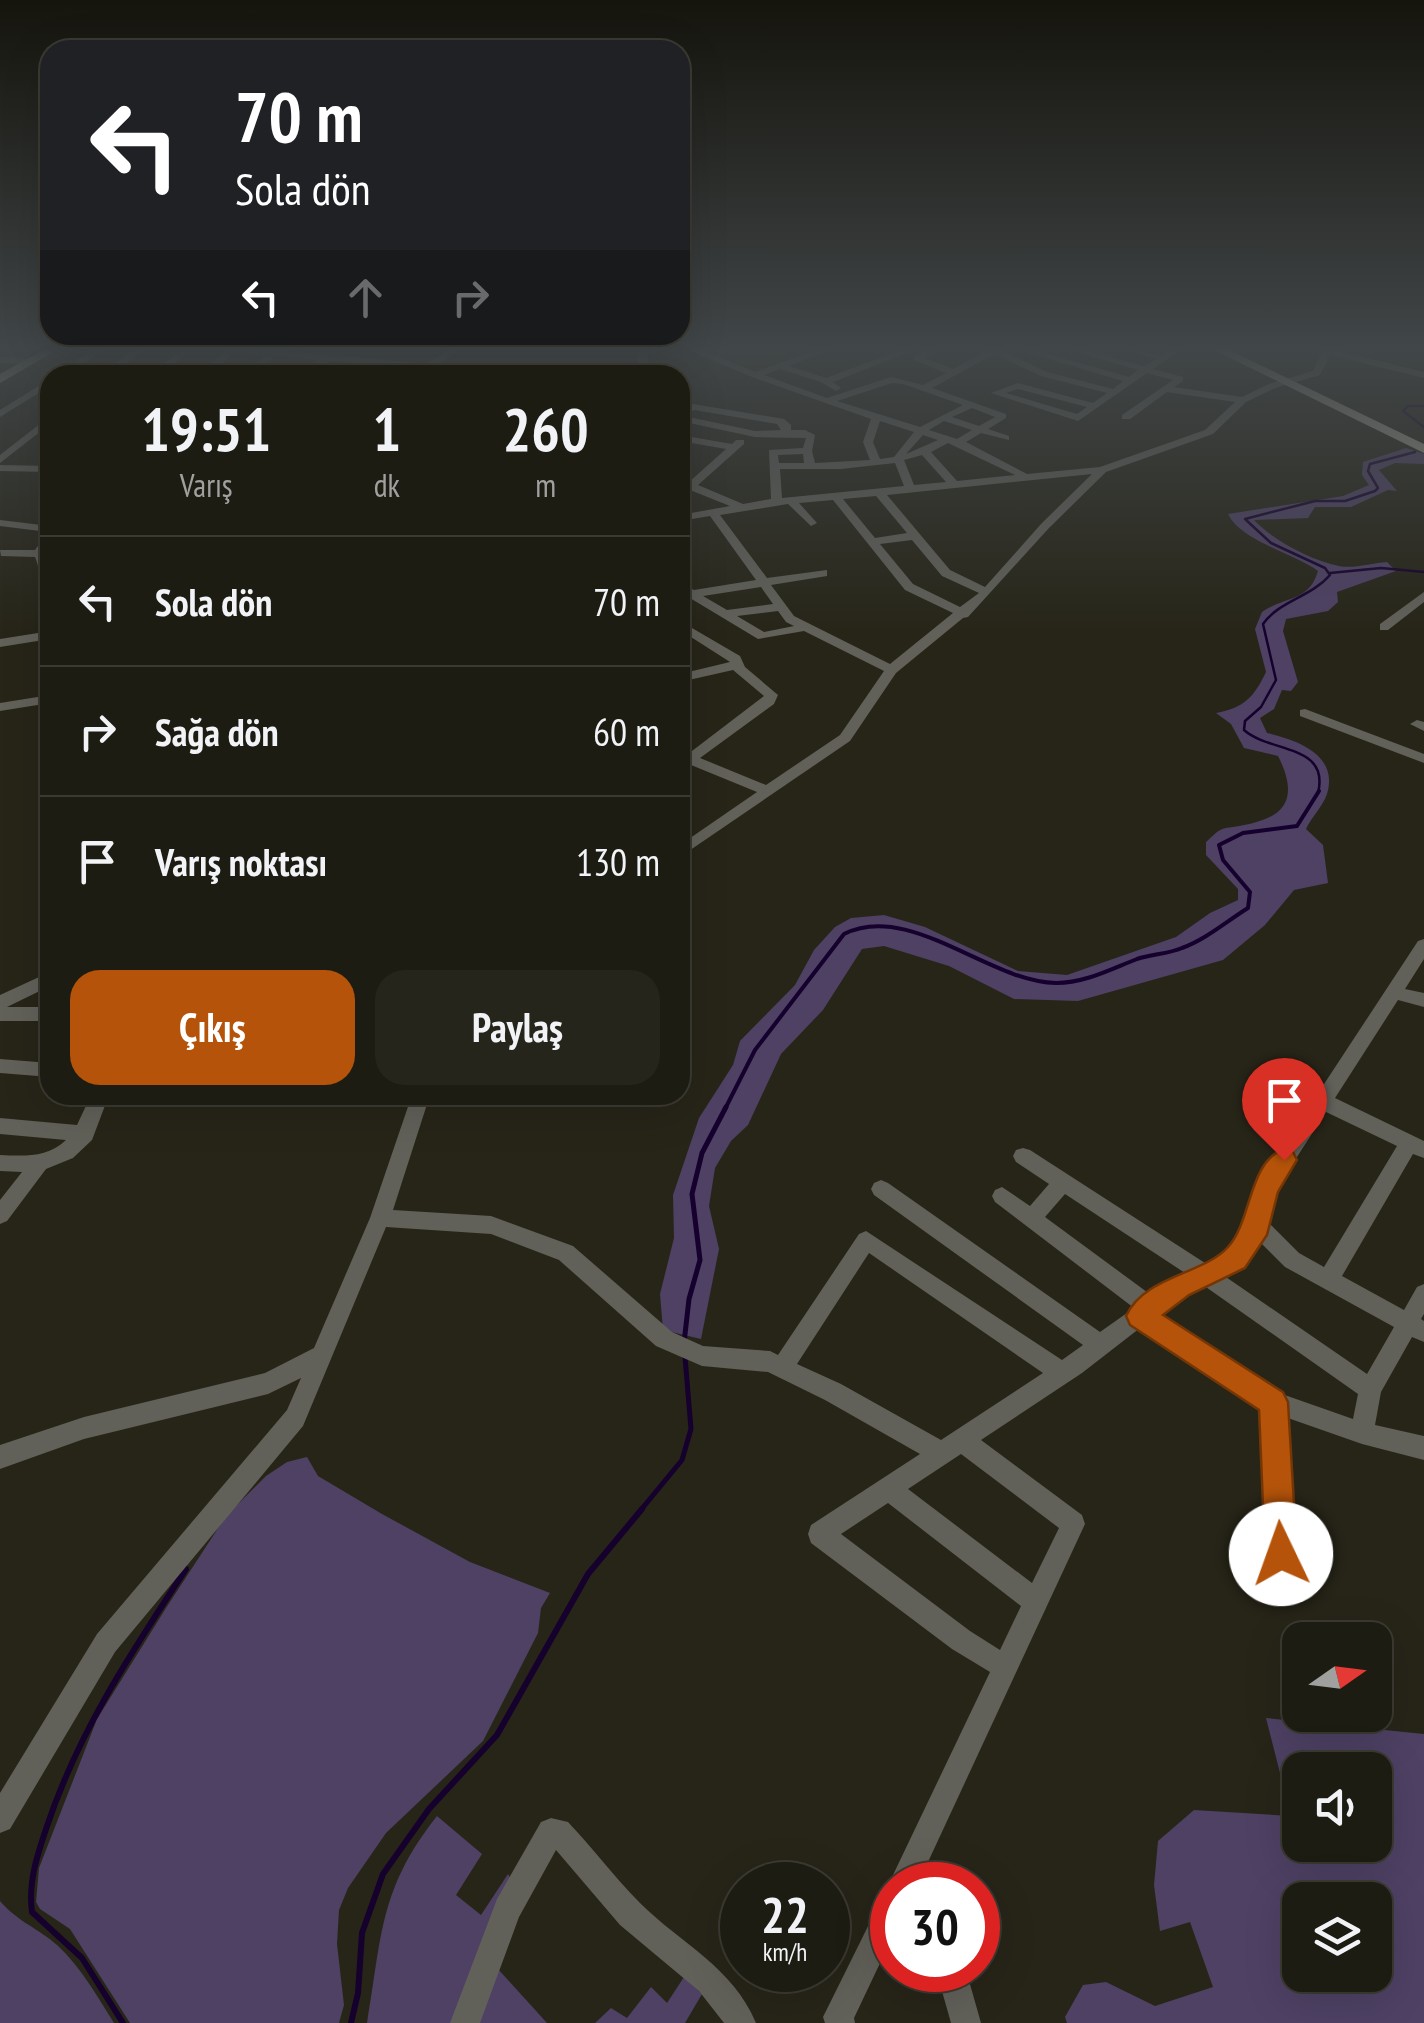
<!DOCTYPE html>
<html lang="tr">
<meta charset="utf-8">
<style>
:root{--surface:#1d1c12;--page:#25251b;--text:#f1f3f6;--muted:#a0a19f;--line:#3b3a32;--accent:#b45309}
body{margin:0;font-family:"PT Sans Narrow",sans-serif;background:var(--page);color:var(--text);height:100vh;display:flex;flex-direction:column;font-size:38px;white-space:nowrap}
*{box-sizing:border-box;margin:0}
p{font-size:32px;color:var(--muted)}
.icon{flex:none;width:55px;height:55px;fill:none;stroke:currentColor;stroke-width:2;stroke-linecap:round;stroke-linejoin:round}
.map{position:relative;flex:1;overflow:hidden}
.drawer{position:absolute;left:40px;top:365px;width:650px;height:740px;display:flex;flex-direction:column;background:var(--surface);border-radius:30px;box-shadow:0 10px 40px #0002,0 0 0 2px var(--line)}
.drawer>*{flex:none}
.top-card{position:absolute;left:40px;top:40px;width:650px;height:305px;border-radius:30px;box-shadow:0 10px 40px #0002,0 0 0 2px var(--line);background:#202124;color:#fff;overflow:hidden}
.needle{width:65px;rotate:76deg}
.controls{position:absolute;left:1282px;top:1622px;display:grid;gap:20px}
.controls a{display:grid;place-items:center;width:110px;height:110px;border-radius:20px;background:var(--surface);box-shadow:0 10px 40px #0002,0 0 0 2px var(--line);font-size:50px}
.speed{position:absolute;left:720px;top:1862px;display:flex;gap:20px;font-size:50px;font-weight:700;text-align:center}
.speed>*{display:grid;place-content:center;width:130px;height:130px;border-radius:50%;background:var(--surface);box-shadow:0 10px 40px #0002,0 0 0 2px var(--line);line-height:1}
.speed small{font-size:25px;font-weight:400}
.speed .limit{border:15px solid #d22;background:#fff;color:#111}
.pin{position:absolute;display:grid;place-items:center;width:85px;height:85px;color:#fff;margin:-102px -42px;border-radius:50% 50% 50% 0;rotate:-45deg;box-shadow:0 0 10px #0007}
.pin .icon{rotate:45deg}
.me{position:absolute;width:110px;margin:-55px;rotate:357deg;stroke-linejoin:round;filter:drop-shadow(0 0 8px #0008)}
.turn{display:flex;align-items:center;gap:35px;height:210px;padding:0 30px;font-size:45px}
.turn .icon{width:130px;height:130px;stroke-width:2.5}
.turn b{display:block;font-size:70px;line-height:85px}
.lanes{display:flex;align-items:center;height:95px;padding:0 30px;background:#0003;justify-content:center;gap:50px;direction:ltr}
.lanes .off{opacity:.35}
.eta{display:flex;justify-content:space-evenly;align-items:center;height:170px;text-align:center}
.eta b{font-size:60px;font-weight:700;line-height:70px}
.primary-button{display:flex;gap:20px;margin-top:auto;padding:20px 30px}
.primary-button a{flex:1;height:115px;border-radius:30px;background:var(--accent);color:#fff;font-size:40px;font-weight:700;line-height:115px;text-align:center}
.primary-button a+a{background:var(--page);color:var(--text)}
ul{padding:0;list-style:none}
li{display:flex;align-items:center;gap:30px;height:130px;padding:0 30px;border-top:2px solid var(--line)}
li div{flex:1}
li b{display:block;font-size:38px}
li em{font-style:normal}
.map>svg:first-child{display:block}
.built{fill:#322f1b}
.green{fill:#4e4164;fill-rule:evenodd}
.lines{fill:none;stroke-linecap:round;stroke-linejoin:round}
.stream-far3{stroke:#15002e;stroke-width:2.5}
.stream-far2{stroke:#15002e;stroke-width:4}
.stream-far1{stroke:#15002e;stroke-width:5}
.stream{stroke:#15002e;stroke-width:6}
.minor{fill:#616059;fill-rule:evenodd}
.major{fill:#9e9b8e;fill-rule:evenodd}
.route{fill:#b45309;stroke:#753606;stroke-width:2.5}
</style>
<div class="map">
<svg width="1424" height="2023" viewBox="0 0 1424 2023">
<rect width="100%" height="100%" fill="#272518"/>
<path class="built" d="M 699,350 L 820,350 L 751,373 Z"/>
<path class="green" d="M 1406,448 L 1424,454 L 1424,464 L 1395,463 L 1379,470 L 1397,491 L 1388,490 L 1351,507 L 1315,507 L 1308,518 L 1254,520 C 1274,541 1311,560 1339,566 C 1353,569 1372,563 1387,562 L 1396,571 L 1337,592 L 1338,602 L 1328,611 L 1286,619 L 1283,631 L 1298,682 L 1291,691 L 1282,690 L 1274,709 L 1260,718 L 1267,733 C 1296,740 1339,754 1327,794 C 1323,806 1311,818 1306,829 L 1323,845 L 1328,883 L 1294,890 L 1265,925 L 1223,960 L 1078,1001 L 1014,999 L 949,966 L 884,946 L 862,949 L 823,1010 L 781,1054 L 748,1125 L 731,1141 L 715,1168 L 709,1206 L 719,1249 L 701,1339 L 663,1330 L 660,1294 L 674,1238 L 673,1195 L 699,1118 L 733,1065 L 740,1041 L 795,985 L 814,950 L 835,927 L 851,918 L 884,915 L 925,927 L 1018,971 L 1067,975 L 1176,937 L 1210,913 L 1238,900 L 1238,889 L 1206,855 L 1206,842 C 1212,837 1218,829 1226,828 C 1271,822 1306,811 1278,756 L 1244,748 L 1231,724 L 1216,713 C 1244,708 1254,697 1266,672 L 1255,629 L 1262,612 C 1285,596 1309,602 1318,571 C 1295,554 1241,541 1228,514 L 1343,496 L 1369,485 L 1362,475 L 1363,462 Z
M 307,1457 L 318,1476 L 382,1514 L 470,1562 L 550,1593 L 541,1608 L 538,1633 L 483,1741 L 386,1833 L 348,1888 L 339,1910 L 337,1944 L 344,2005 L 339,2023 L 130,2023 L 70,1929 L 40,1909 L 36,1902 L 39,1868 L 97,1719 L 166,1608 L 226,1516 L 266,1476 L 287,1462 Z
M 1266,1718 L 1424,1734 L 1424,2023 L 1067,2023 L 1065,2017 L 1083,1985 L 1106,1982 L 1155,2006 L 1213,1987 L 1190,1922 L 1160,1931 L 1154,1885 L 1158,1841 L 1194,1810 L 1291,1816 ZM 1375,1770 L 1375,1845 L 1300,1845 L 1300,1770 ZM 1375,1900 L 1375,1975 L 1300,1975 L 1300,1900 Z
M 437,1816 L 482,1854 L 456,1895 L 481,1915 L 508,1874 L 512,1881 L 456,2023 L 367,2023 C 382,1936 379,1889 437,1816 Z
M 0,1901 C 18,1922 38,1928 57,1945 C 81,1967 97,1996 114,2023 L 0,2023 Z
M 497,1968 L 547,2023 L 474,2023 Z
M 684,1977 L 702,1994 L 685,2023 L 595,2023 L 611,2008 L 627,2018 L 651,1987 L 667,2003 Z"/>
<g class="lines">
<path class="stream-far3" d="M 1424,406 L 1408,406 L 1403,411 L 1424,427
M 1330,573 L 1381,568 L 1424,572
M 1318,793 C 1330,744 1270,753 1244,730 L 1245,721 L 1261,707 L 1276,680 L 1263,624 C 1279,601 1311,597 1330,575 L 1325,568 L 1271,543 L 1245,519 L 1315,501 L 1345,501 L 1375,491 L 1378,488 L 1368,471 L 1370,464 L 1415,452"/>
<path class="stream-far2" d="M 725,1109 L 755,1050 L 844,934 C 909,901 989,982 1056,983 C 1085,983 1111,969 1137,959 C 1152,954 1168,954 1182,948 C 1205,940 1227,921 1248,908 L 1250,892 L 1223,860 L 1219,845 L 1243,833 L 1297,826 L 1319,791"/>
<path class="stream-far1" d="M 684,1343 L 689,1299 L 700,1260 L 692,1194 L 702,1153 L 726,1107
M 640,1511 L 682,1460 L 691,1429 L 685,1357"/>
<path class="stream" d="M 123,2023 L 82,1958 L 32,1912 C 28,1883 37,1856 46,1829 C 78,1732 131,1653 186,1569
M 351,2023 L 358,1993 L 362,1933 L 383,1874 L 429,1809 L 497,1735 L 588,1574 L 642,1509"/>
<path class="minor" d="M 93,350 L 104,350 L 66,375 L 55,375 Z
M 132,350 L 143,350 L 112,375 L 101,375 Z
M 180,350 L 190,350 L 162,375 L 151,375 Z
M 226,350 L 282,350 L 426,364 L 449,350 L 460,350 L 420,375 L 415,372 L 418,369 L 330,361 L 304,375 L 292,375 L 318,360 L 275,356 L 255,375 L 244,375 L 265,356 L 233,353 L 209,375 L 198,375 Z
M 638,350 L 648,350 L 647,375 L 637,375 Z
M 688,350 L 701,350 L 755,372 L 816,350 L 829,350 L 789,366 L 826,378 L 901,350 L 914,350 L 833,382 L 841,388 L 836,391 L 821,382 L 780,369 L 764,375 L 827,398 L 891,377 L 923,385 L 946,373 L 914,360 L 914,356 L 926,350 L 938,350 L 925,358 L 953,369 L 987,350 L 1001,350 L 1047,372 L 1113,389 L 1123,381 L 1019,350 L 1034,350 L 1129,377 L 1138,370 L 1070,350 L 1085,350 L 1144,366 L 1156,359 L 1128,350 L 1162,355 L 1170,350 L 1181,350 L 1153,369 L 1183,377 L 1183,381 L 1174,387 L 1242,397 L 1269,384 L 1313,371 L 1323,350 L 1334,350 L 1424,372 L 1424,378 L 1330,355 L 1320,375 L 1275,388 L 1246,402 L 1213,434 L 1106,472 L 1049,528 L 968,617 L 963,618 L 896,673 L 850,741 L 680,857 L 680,845 L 757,792 L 691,765 L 680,771 L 680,754 L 688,754 L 764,696 L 733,670 L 680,682 L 680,674 L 730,662 L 680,630 L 680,621 L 740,656 L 745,667 L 778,695 L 774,704 L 700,758 L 766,785 L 840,735 L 884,671 L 804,631 L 758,639 L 680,592 L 680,583 L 694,590 L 756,580 L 710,516 L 680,521 L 680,515 L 730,506 L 680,486 L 680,479 L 689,482 L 726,449 L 680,441 L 680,435 L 732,444 L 736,440 L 744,440 L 744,444 L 698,485 L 743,504 L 771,499 L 769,450 L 803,448 L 806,438 L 755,437 L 680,421 L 680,410 L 693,404 L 784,419 L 791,425 L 791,430 L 805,430 L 815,435 L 812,451 L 815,463 L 870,460 L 863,442 L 871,419 L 752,377 ZM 994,354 L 1041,376 L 1107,393 L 1093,403 L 1018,383 L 991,393 L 1078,421 L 1147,373 L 1173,380 L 1122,415 L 1122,419 L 1130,419 L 1167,392 L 1235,402 L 1205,430 L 1100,467 L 1027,474 L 966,442 L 981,433 L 1009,440 L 1009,436 L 988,429 L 1006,418 L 1006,414 L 932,388 ZM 892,383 L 903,384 L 963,405 L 920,427 L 837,401 ZM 1018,389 L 1087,407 L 1077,414 L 1006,393 ZM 972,408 L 995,417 L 979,426 L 952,417 ZM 694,410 L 777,424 L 781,430 L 755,431 L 684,416 ZM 880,421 L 914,432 L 894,457 L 880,459 L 873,442 ZM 944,421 L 972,430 L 957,439 L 929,430 ZM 923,435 L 938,440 L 906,454 ZM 948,443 L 1015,475 L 957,481 L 931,452 ZM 803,454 L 804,463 L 779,463 L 778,455 ZM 922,455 L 946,482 L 914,485 L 904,460 ZM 895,463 L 904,486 L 782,498 L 780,469 L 841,469 ZM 1092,474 L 1041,524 L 985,587 L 950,570 L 887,495 ZM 876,496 L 907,533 L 875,538 L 843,499 ZM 833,500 L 905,590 L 953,613 L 890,664 L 794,616 L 771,585 L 827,576 L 827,570 L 767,578 L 720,515 L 788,504 L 811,526 L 817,523 L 799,503 ZM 912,540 L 942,576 L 979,593 L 960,607 L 913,584 L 880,544 ZM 761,587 L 773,604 L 727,610 L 703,596 ZM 778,611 L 786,622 L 794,626 L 764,632 L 737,616 Z
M 0,357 L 21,357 L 26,360 L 21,363 L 0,363 Z
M 50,379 L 50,386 L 0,417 L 0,410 Z
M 50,416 L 50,424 L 0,463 L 0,455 Z
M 0,465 L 50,466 L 50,472 L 0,471 Z
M 0,520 L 50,526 L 50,545 L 45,554 L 50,565 L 50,639 L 0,647 L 0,639 L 38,633 C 40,608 45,582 35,557 L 1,556 L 0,550 L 35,550 L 48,532 L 0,526 Z
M 1424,592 L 1424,602 L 1388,630 L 1380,630 L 1380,624 Z
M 50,695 L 50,703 L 0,711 L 0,703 Z
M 1305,709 L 1424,754 L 1424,763 L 1300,716 L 1300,710 Z
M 1417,720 L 1424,722 L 1424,731 L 1410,724 Z
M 1424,939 L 1424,959 L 1405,989 L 1424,993 L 1424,1007 L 1398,1000 L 1335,1098 L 1424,1141 L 1424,1158 L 1413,1154 L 1342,1276 L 1404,1310 L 1417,1287 L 1424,1284 L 1424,1314 L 1421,1319 L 1424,1321 L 1424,1342 L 1412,1337 L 1381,1392 L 1375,1425 L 1424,1436 L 1424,1460 L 1362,1444 L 1285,1417 L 1295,1592 L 1292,1601 L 1283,1604 L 1274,1601 L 1271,1592 L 1262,1408 L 1140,1328 L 1082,1373 L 981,1440 L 1082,1515 L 1085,1524 L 928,1862 L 941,1885 L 892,1885 L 892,1938 L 854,2018 L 855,2023 L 825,2023 L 823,2017 L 882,1898 L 892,1894 L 889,1885 L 893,1875 L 990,1672 L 952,1649 L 811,1543 L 808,1534 L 811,1525 L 920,1454 L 825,1400 L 768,1372 L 702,1366 L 656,1346 L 559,1260 L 491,1234 L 386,1227 L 303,1426 L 115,1652 L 10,1829 L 0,1833 L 0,1793 L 97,1634 L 287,1410 L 301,1378 L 268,1394 L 84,1439 L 0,1469 L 0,1445 L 84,1417 L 265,1373 L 314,1348 L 370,1218 L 412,1095 L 430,1095 L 393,1210 L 491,1216 L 573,1246 L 672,1332 L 703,1346 L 770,1351 L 778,1355 L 859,1234 L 866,1231 L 1062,1360 L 1083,1345 L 874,1195 L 871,1189 L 874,1183 L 881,1180 L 888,1183 L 1100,1332 L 1134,1308 L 995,1202 L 992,1196 L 995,1190 L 1002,1187 L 1030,1206 L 1049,1184 L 1016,1162 L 1013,1156 L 1016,1150 L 1023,1148 L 1030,1150 L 1205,1263 L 1229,1252 L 1249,1223 L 1259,1183 L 1418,941 ZM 1326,1112 L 1397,1146 L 1324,1267 L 1299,1253 L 1269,1223 L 1275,1191 ZM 1065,1194 L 1185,1273 L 1151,1295 L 1045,1217 ZM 1259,1241 L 1285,1267 L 1394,1327 L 1367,1374 L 1223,1275 L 1243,1266 ZM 869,1253 L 1043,1373 L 941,1440 L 841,1384 L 797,1364 ZM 1203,1285 L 1358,1394 L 1353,1419 L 1279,1393 L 1158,1315 L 1187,1293 ZM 961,1454 L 1059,1528 L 1032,1583 L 908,1489 ZM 888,1503 L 1021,1606 L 1000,1650 L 970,1631 L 841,1534 Z
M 50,972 L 50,986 L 7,1007 L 50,1007 L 50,1021 L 0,1021 L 0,995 Z
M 0,1059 L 50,1063 L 50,1077 L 0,1073 Z
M 91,1095 L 109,1095 L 92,1140 L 73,1158 L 46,1169 L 7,1221 L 0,1224 L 0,1200 L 22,1172 L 0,1171 L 0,1155 C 24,1156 47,1158 66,1140 L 0,1134 L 0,1118 L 77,1125 Z
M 551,1818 L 568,1822 C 593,1848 614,1877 640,1903 C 680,1943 733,1967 756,2023 L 724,2023 L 699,1991 L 620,1925 L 556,1850 L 519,1917 L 480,2023 L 450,2023 L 497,1899 L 541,1822 Z
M 936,1970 L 966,1970 L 981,2023 L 951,2023 Z"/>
<path class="major" d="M 43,350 L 57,350 L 0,383 L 0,374 Z
M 1214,350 L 1229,350 L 1424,444 L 1424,453 Z"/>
</g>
<linearGradient id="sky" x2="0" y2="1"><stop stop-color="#15140d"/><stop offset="0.55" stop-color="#414648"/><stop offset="1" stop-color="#414648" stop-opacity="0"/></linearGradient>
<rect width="1424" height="633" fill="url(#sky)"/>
<path class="route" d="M 1284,1149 L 1293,1152 L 1297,1160 L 1278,1192 L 1267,1235 L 1245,1268 L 1189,1295 L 1163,1315 L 1283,1392 L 1288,1402 L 1297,1554 L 1292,1566 L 1281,1570 L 1270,1566 L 1265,1554 L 1259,1410 L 1130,1325 L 1126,1316 C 1144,1276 1204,1274 1228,1247 C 1252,1221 1248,1162 1284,1149 Z"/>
</svg>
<div class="controls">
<a><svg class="needle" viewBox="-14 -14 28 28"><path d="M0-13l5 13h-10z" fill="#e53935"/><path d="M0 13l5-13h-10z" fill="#a0a19f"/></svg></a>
<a><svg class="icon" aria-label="sound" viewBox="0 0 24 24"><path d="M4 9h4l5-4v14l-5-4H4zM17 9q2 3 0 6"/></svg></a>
<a><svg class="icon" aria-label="layers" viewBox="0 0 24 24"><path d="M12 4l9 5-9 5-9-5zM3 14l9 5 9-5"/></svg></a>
</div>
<div class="speed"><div>22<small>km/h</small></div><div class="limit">30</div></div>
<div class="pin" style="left:1284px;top:1160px;background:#d93025"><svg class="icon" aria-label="arrive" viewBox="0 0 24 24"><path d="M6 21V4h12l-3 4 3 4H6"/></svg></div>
<svg class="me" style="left:1281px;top:1554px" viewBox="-20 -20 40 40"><circle r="19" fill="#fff"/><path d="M0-13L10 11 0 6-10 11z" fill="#b45309"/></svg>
<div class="top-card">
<div class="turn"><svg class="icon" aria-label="left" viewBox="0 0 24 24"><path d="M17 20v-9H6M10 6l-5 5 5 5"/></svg><div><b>70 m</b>Sola dön</div></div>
<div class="lanes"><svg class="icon" aria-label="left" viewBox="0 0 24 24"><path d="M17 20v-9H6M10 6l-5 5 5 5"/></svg><svg class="icon off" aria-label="ahead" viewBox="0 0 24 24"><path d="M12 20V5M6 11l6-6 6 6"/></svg><svg class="icon off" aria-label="right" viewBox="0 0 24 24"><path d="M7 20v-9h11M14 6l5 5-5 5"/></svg></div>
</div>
<section class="drawer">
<div class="eta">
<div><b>19:51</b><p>Varış</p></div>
<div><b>1</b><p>dk</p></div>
<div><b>260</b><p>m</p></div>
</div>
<ul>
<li><svg class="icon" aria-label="left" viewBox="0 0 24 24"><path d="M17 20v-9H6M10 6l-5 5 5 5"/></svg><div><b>Sola dön</b></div><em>70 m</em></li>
<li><svg class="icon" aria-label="right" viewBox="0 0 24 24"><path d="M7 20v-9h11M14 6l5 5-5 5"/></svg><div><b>Sağa dön</b></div><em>60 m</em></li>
<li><svg class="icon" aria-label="arrive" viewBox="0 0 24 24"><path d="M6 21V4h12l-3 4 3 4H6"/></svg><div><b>Varış noktası</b></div><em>130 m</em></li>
</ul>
<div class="primary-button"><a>Çıkış</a><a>Paylaş</a></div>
</section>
</div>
